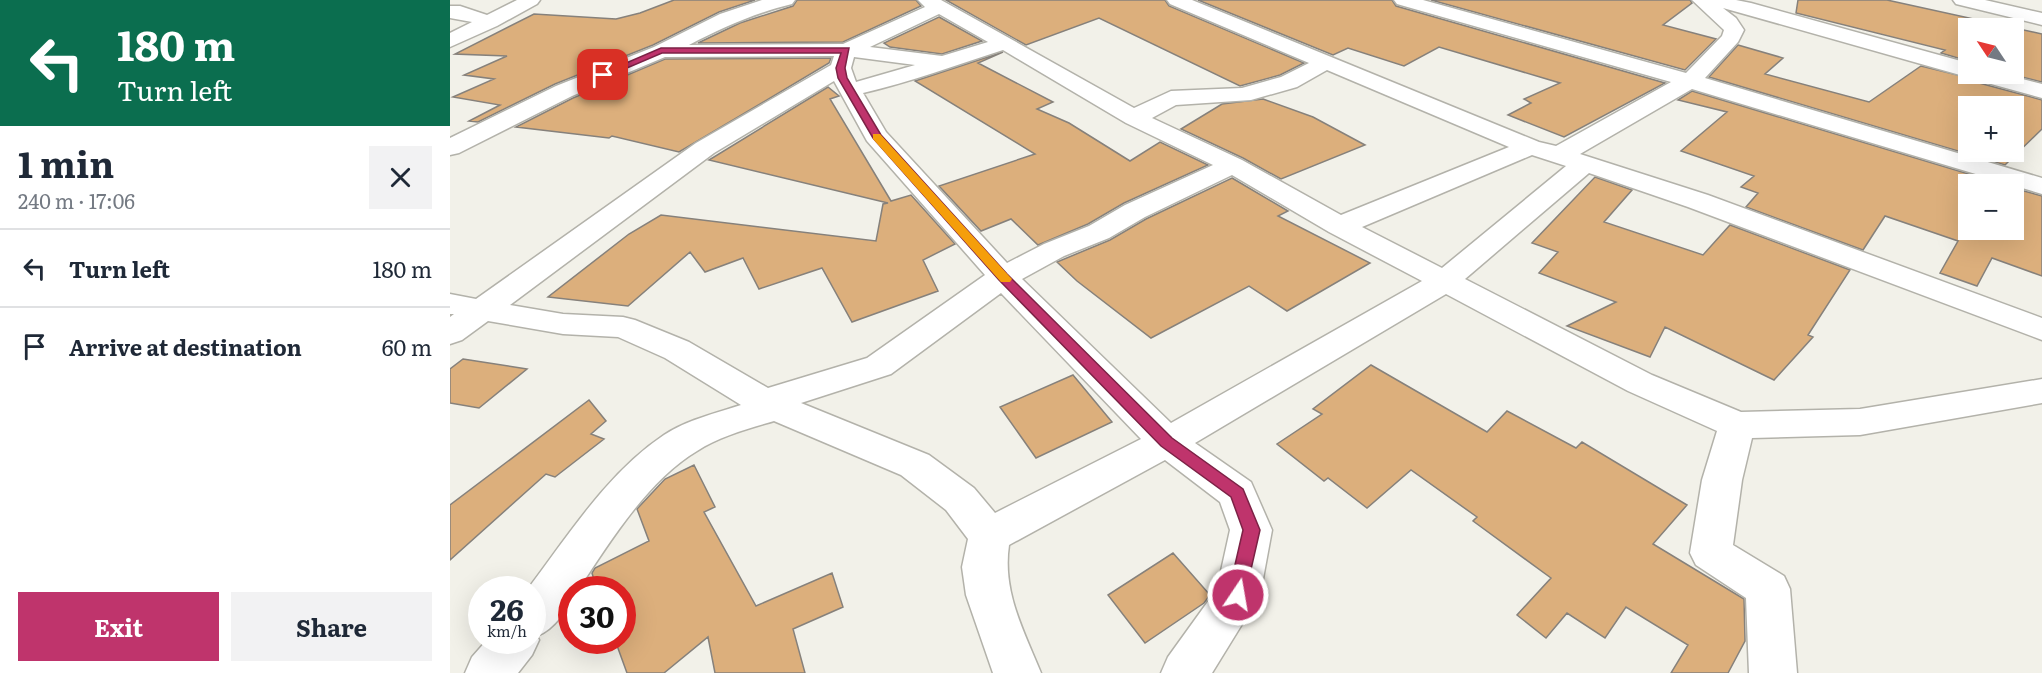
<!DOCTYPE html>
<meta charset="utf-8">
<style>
:root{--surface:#fff;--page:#f2f2f3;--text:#1f2937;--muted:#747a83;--line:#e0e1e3;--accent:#bf346c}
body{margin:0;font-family:Literata,serif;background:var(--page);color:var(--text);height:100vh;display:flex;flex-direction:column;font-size:22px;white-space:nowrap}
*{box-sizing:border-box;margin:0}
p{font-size:20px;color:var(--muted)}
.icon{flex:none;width:33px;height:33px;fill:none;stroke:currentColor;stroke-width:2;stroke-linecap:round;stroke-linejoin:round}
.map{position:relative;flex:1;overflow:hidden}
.panel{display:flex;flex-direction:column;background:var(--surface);width:450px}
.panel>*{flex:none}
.top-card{background:#0b6e4f;color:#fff;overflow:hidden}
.needle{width:39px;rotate:305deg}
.fabs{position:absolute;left:1508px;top:18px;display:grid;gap:12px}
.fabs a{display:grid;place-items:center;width:66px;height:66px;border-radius:0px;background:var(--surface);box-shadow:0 6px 24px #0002;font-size:30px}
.speed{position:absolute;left:18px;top:576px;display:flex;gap:12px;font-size:30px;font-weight:700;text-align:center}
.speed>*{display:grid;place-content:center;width:78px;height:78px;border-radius:50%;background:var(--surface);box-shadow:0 6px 24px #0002;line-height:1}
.speed small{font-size:15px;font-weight:400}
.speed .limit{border:9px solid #d22;background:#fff;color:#111}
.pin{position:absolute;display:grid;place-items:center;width:51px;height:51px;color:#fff;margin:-26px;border-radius:12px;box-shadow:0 3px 9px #0006}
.me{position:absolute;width:66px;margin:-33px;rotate:12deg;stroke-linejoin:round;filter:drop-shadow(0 0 4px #0008)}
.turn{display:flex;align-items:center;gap:21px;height:126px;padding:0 18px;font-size:27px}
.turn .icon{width:78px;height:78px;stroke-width:2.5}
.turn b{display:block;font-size:42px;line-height:51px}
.round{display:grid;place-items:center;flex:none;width:63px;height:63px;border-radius:0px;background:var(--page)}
.head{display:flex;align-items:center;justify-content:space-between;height:102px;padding:0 18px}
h1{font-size:36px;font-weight:700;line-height:45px}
.button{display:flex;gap:12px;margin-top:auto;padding:12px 18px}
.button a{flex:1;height:69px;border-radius:0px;background:var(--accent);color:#fff;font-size:24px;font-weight:700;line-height:69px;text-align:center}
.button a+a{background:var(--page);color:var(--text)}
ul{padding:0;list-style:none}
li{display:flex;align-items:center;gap:18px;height:78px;padding:0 18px;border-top:2px solid var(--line)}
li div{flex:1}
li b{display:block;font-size:22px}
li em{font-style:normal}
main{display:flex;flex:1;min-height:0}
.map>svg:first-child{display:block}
.building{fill:#dcaf7c;stroke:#86817b;stroke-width:1.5;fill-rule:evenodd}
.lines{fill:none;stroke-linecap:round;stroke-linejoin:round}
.street-casing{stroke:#b3b2aa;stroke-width:3}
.street{fill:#fff;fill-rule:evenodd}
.route{fill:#bf346c;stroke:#7c2246;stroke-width:1.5}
.slow{fill:#f59e0b}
</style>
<main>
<section class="panel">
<div class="top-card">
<div class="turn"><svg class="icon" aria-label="left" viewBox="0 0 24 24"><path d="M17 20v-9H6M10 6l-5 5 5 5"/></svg><div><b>180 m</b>Turn left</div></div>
</div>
<div class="head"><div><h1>1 min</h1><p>240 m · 17:06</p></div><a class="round"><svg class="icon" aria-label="close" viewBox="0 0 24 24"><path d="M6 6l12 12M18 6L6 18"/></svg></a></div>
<ul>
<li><svg class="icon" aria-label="left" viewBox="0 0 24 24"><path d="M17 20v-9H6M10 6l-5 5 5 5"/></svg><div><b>Turn left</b></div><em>180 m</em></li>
<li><svg class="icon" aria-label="arrive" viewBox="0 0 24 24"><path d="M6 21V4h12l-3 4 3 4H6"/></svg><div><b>Arrive at destination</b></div><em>60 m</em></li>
</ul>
<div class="button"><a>Exit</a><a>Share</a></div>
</section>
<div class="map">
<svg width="1592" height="673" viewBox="0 0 1592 673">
<rect width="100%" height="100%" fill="#f2f1e9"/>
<path class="building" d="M 224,0 L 305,0 L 269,12 L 203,45 L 105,84 L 28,122 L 19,121 L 50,105 L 3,97 L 44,79 L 14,75 L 57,56 L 5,54 L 84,14 L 166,19 L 190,13 Z
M 347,0 L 466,0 L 471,6 L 393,42 L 248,43 L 290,23 L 343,6 Z
M 496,0 L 715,0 L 719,6 L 854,63 L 830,75 L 790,86 L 649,18 L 576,45 Z
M 748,0 L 942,0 L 946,6 L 1215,83 L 1114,137 L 1058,115 L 1081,103 L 1074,99 L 1110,83 L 989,47 L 954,66 L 898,48 L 883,55 Z
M 981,0 L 1240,0 L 1242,3 L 1213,25 L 1266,39 L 1235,70 Z
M 1348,0 L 1437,0 L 1592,34 L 1592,82 L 1560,74 L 1563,74 L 1563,28 L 1518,28 L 1518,61 L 1491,53 L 1495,50 L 1346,13 Z
M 489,17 L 532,41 L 492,54 L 440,47 L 434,43 Z
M 1288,45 L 1333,58 L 1315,74 L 1419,102 L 1471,66 L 1520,78 L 1522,81 L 1592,100 L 1592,129 L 1555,165 L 1259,77 ZM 1518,106 L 1563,106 L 1563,152 L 1518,152 Z
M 553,52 L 528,63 L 603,102 L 587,109 L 619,123 L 680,161 L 710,142 L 758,165 L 674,203 L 638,224 L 588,245 L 561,219 L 531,231 L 489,186 L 585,154 L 465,81 Z
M 381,58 L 379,63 L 229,152 L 162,136 L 159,138 L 66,127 L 123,98 L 215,59 Z
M 378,87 L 389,96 L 380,99 L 441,201 L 461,195 L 505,244 L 473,260 L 488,291 L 402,322 L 372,268 L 309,289 L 293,258 L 255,272 L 240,252 L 178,306 L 98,297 L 179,234 L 211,215 L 426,241 L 433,204 L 438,203 L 259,160 Z
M 1242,91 L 1552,184 L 1518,184 L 1518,230 L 1563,230 L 1563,188 L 1592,196 L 1592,276 L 1542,258 L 1527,286 L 1490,273 L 1508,241 L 1435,216 L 1413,250 L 1296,207 L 1308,193 L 1291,187 L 1304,176 L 1231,151 L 1277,112 L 1228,100 Z
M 813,99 L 863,117 L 915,145 L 831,179 L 793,158 L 731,129 L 772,104 Z
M 1145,177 L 1182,190 L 1154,222 L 1253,255 L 1280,225 L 1400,270 L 1358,335 L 1363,337 L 1324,380 L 1215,327 L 1200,357 L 1117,326 L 1166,302 L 1089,273 L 1108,252 L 1082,243 Z
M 782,178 L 838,211 L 828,216 L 920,263 L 837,311 L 799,286 L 701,338 L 627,281 L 607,262 L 660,240 L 696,219 Z
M 13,359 L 77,369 L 29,408 L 0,403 L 0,369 Z
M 921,365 L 1037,432 L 1057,411 L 1126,448 L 1132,442 L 1237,505 L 1203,544 L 1294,599 L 1295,641 L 1278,673 L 1221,673 L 1238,645 L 1176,607 L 1155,638 L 1117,613 L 1096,638 L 1067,615 L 1101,578 L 1023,521 L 1027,517 L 961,470 L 917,508 L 878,478 L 874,481 L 827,444 L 872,414 L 863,409 Z
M 623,375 L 662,422 L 586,458 L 550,407 Z
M 139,400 L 156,421 L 141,434 L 154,439 L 105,477 L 96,474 L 0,560 L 0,505 Z
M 244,465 L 265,507 L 254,512 L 306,606 L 382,573 L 393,607 L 343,629 L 355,673 L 265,673 L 258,637 L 214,673 L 177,673 L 165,640 L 172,640 L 172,590 L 147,590 L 142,573 L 145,568 L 199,541 L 187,509 L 215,479 Z
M 723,553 L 760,595 L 754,603 L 695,643 L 658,595 Z"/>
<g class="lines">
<defs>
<path id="street" d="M 67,0 L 90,0 L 87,4 L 47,26 L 0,47 L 0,33 L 22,22 L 0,18 L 0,6 L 10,6 L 37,15 Z
M 312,0 L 345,0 L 342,4 C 305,13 273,27 239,45 L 393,44 L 475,7 L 468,0 L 491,0 L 684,108 L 721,91 L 792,88 L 831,77 L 859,63 L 720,4 L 717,0 L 742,0 L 1089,142 L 1106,146 L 1221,82 L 947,4 L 944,0 L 973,0 L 1236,73 L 1272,36 L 1274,30 L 1242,0 L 1286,0 L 1301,3 L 1518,63 L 1518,74 L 1553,74 L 1592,84 L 1592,98 L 1523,79 L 1521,76 L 1510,75 L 1273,8 L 1286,18 L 1294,30 L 1288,42 L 1255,78 L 1592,178 L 1592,194 L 1242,89 L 1130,154 L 1258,195 L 1592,318 L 1592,340 L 1238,207 L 1139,173 L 1015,279 L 1202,375 L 1291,412 L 1410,409 L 1592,379 L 1592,403 L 1410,435 L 1302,438 L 1292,480 L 1283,545 L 1334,576 L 1340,589 L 1347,673 L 1299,673 L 1296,598 L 1246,565 L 1240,553 L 1252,480 L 1267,431 L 1178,391 L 996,294 L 745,443 L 801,482 L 822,530 L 810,595 L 762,673 L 711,673 L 718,657 L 767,589 L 780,530 L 770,502 L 715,460 L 559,545 C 552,592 574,631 591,673 L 543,673 L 516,595 L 512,567 L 518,539 L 496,510 L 451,475 L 324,421 C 298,429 270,436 247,451 C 198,480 159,543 128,590 L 122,590 C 122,607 103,630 87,636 L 89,640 L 82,655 L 68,673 L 15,673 L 22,657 L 37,640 L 82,640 L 82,590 L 77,590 C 118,536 157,473 214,435 C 237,420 266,413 291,405 L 215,358 L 168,337 L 113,334 L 38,321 L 12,340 L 0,344 L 0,317 L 4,314 L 0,314 L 0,294 L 26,299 L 246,143 L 381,65 L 384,56 L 215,57 L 122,96 L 9,153 L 0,155 L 0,138 L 106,86 L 204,47 L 270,14 ZM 489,14 L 538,42 L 492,56 L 420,47 ZM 553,50 L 676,123 L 763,165 L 675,205 L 639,226 L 594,244 L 557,263 L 436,132 L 413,93 C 461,82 506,65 553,50 ZM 404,57 L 465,65 L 406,82 L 401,68 ZM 877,70 L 1059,147 L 891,215 L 792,160 L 702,118 L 726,105 L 801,100 L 847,87 ZM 384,81 L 417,141 L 535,275 L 417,358 L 318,388 L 239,342 L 185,320 L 173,317 L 113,314 L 60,305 L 264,153 ZM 1082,155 L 1116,166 L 992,268 L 912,227 ZM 782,175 L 879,232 L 972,281 L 721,423 L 572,279 L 614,256 L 659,238 L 695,217 ZM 551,293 L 691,439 L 545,513 L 524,488 L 479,455 L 351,403 L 441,374 Z
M 1503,0 L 1535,0 L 1592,13 L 1592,25 L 1506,4 Z"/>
</defs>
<use href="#street" class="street-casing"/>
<use href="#street" class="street"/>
</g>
<path class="route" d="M 211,48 L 399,48 L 395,68 L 397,78 L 431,135 L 557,274 L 722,438 L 793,489 L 810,530 L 794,600 L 788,602 L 781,600 L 778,595 L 793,530 L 781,497 L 711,446 L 549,280 L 423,138 L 388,78 L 386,68 L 391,53 L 212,53 L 156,77 L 148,75 Z"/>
<path class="slow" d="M 423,134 L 430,134 L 560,277 L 562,279 L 560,282 L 551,282 L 423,139 Z"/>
</svg>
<div class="fabs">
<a><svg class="needle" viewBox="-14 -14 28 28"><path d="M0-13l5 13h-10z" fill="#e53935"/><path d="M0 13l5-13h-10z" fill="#747a83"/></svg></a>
<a>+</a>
<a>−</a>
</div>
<div class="speed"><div>26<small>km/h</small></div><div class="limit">30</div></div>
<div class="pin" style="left:153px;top:75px;background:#d93025"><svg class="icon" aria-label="arrive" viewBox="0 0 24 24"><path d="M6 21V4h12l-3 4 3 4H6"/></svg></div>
<svg class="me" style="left:788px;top:595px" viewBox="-20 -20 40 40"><circle r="17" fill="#bf346c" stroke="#fff" stroke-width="3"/><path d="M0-11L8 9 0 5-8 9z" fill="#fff"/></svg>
</div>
</main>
